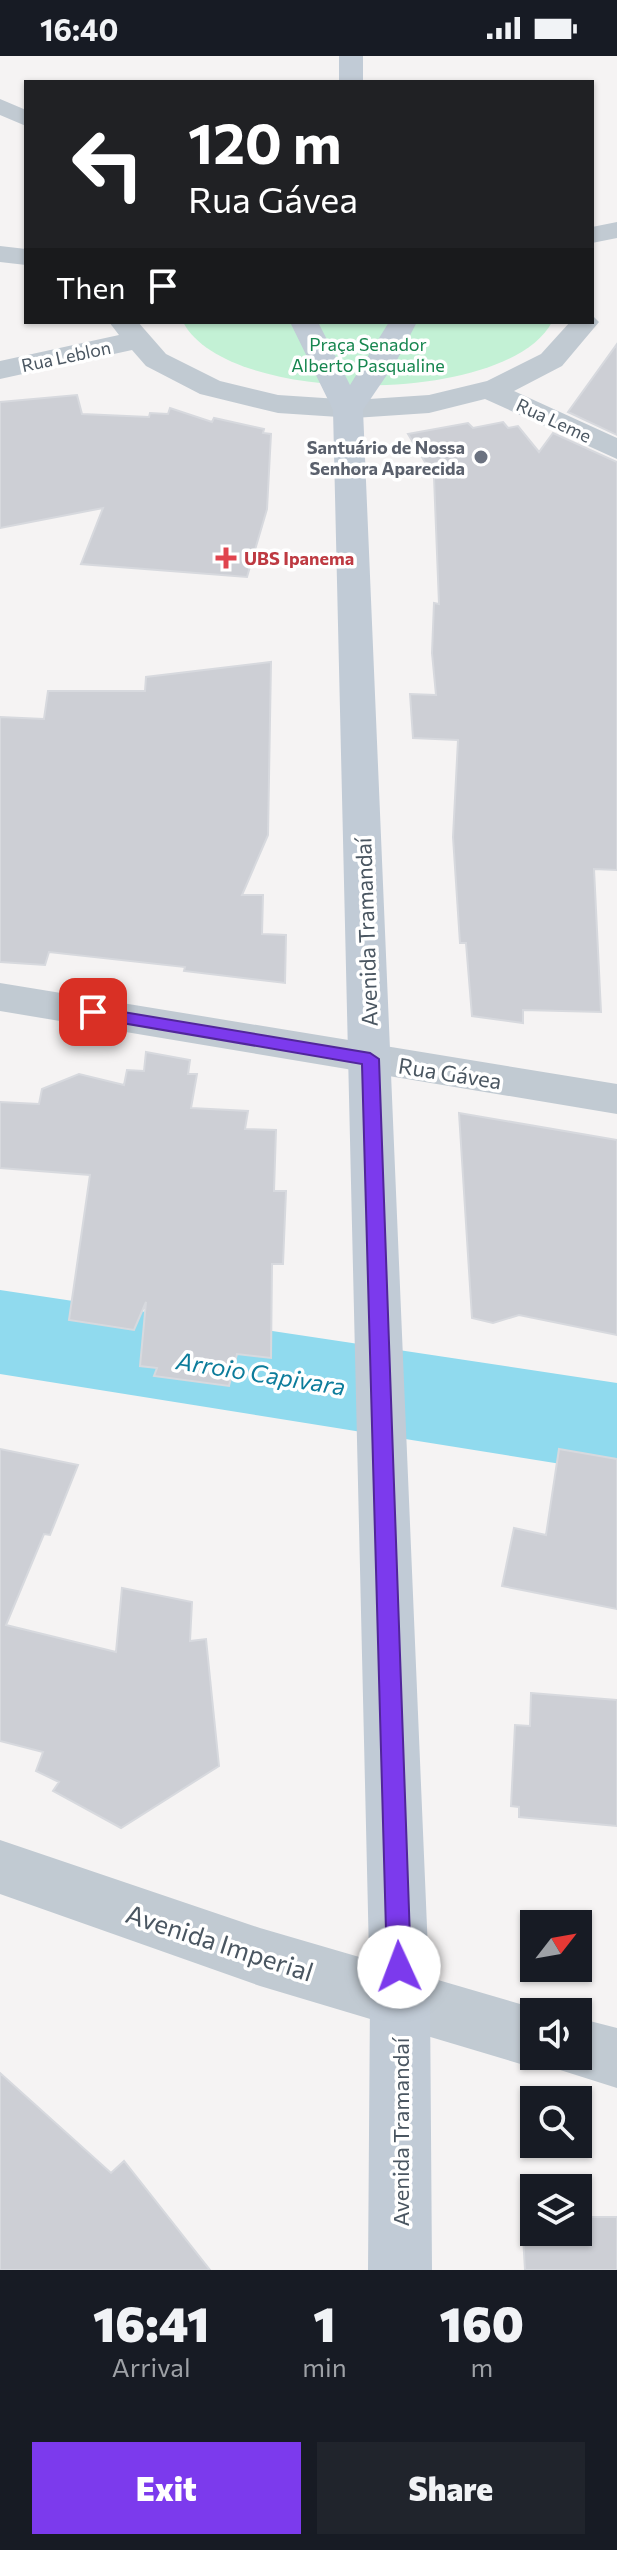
<!DOCTYPE html>
<meta charset="utf-8">
<style>
:root{--surface:#171b24;--page:#20242c;--text:#f1f3f6;--muted:#9ea1a6;--accent:#7c3aed}
body{margin:0;font-family:Commissioner,sans-serif;background:var(--page);color:var(--text);height:100vh;display:flex;flex-direction:column;font-size:30px;white-space:nowrap}
*{box-sizing:border-box;margin:0}
p{font-size:26px;color:var(--muted)}
.icon{flex:none;width:44px;height:44px;fill:none;stroke:currentColor;stroke-width:2;stroke-linecap:round;stroke-linejoin:round}
.map{position:relative;height:2214px;overflow:hidden}
.drawer{display:flex;flex-direction:column;background:var(--surface);flex:1}
.drawer>*{flex:none}
.hud{position:absolute;left:24px;top:24px;width:570px;height:244px;border-radius:0px;box-shadow:0 2px 6px #0004;background:#202124;color:#fff;overflow:hidden}
.needle{width:52px;rotate:59deg}
.fabs{position:absolute;left:520px;top:1854px;display:grid;gap:16px}
.fabs a{display:grid;place-items:center;width:72px;height:72px;border-radius:0px;background:var(--surface);box-shadow:0 2px 6px #0004;font-size:40px}
.pin{position:absolute;display:grid;place-items:center;width:68px;height:68px;color:#fff;margin:-34px;border-radius:16px;box-shadow:0 4px 12px #0006}
.me{position:absolute;width:88px;margin:-44px;rotate:358deg;stroke-linejoin:round;filter:drop-shadow(0 0 6px #0008)}
.turn{display:flex;align-items:center;gap:28px;height:168px;padding:0 32px;font-size:36px}
.turn .icon{width:104px;height:104px;stroke-width:2.5}
.turn b{display:block;font-size:56px;line-height:68px}
.then{display:flex;align-items:center;height:76px;padding:0 32px;background:#0003;gap:16px;font-size:30px}
.eta{display:flex;justify-content:space-evenly;align-items:center;height:136px;text-align:center}
.eta b{font-size:48px;font-weight:800;line-height:56px}
.button{display:flex;gap:16px;margin-top:auto;padding:16px 32px}
.button a{flex:1;height:92px;border-radius:0px;background:var(--accent);color:#fff;font-size:32px;font-weight:800;line-height:92px;text-align:center}
.button a+a{background:var(--page);color:var(--text)}
.status{display:flex;justify-content:space-between;align-items:center;height:56px;padding:0 40px;background:var(--surface);direction:ltr}
.status svg{height:22px;fill:currentColor}
.map>svg:first-child{display:block}
.green{fill:#c3f1d5}
.lines{fill:none;stroke-linecap:round;stroke-linejoin:round}
.river{fill:#90daee;fill-rule:evenodd}
.building{fill:#cdcfd5;stroke:#d7d9de;stroke-width:2}
.street{fill:#c1cad2;fill-rule:evenodd}
.secondary{fill:#c1cbd6;fill-rule:evenodd}
.route{fill:#7c3aed;stroke:#51269a;stroke-width:2}
.worship-dot{fill:#6b7280;stroke:#fff;stroke-width:3}
.health-dot{fill:#e0444e;stroke:#fff;stroke-width:3}
.labels{text-anchor:middle;dominant-baseline:central;stroke-width:7;stroke-linejoin:round;paint-order:stroke}
.far-park-label{font-size:18px;fill:#17864f;stroke:#fff}
.far-street-label{font-size:18px;fill:#4a5661;stroke:#fff}
.far-worship-label{font-size:18px;font-weight:bold;fill:#5b616d;stroke:#fff;text-anchor:end}
.far-health-label{font-size:18px;font-weight:bold;fill:#be3a42;stroke:#fff;text-anchor:start}
.street-label{font-size:22px;fill:#4a5661;stroke:#fff}
.water-label{font-size:24px;font-style:italic;fill:#0c7c9b;stroke:#fff}
.near-street-label{font-size:26px;fill:#4a5661;stroke:#fff}
</style>
<div class="status"><b>16:40</b><svg viewBox="0 0 49 12"><path d="M0 12V9h3v3zM5 12V6h3v6zM10 12V3h3v9zM15 12V0h3v12zM26 1h20v11H26zM47 4h2v5h-2z"/></svg></div>
<div class="map">
<svg width="617" height="2214" viewBox="0 0 617 2214">
<rect width="100%" height="100%" fill="#f5f3f3"/>
<path class="green" d="M 183,266 L 552,266 C 508,350 227,351 183,266 Z"/>
<g class="lines">
<path class="river" d="M 0,1234 L 617,1327 L 617,1417 L 0,1318 Z"/>
</g>
<path class="building" d="M 617,288 L 617,379 L 568,356 Z
M 77,339 L 82,358 L 149,361 L 150,357 L 168,358 L 170,352 L 212,366 L 214,362 L 264,373 L 263,377 L 271,378 L 267,453 L 247,521 L 81,508 L 103,452 L 0,472 L 0,346 Z
M 503,366 L 508,372 L 518,370 L 539,396 L 553,377 L 617,406 L 617,814 L 594,813 L 601,956 L 523,954 L 523,967 L 472,960 L 466,887 L 460,887 L 453,781 L 458,684 L 413,682 L 410,638 L 436,639 L 432,597 L 434,547 L 439,548 L 434,421 L 408,378 L 468,367 L 473,372 Z
M 271,606 L 268,779 L 242,839 L 263,839 L 262,878 L 286,879 L 285,927 L 184,915 L 185,911 L 49,896 L 45,909 L 0,906 L 0,661 L 44,663 L 48,635 L 145,635 L 146,621 Z
M 146,996 L 190,1004 L 188,1018 L 197,1018 L 191,1052 L 248,1055 L 245,1073 L 276,1074 L 274,1135 L 286,1135 L 283,1208 L 272,1208 L 271,1302 L 237,1298 L 229,1330 L 154,1320 L 157,1312 L 140,1310 L 146,1246 L 134,1274 L 69,1264 L 90,1119 L 0,1112 L 0,1046 L 39,1048 L 42,1033 L 79,1018 L 124,1029 L 127,1014 L 144,1015 Z
M 459,1057 L 617,1084 L 617,1279 L 519,1259 L 493,1267 L 472,1262 Z
M 0,1393 L 78,1409 L 50,1479 L 44,1478 L 6,1569 L 116,1596 L 122,1532 L 192,1546 L 190,1585 L 206,1583 L 219,1710 L 121,1772 L 53,1735 L 59,1726 L 36,1715 L 43,1696 L 0,1685 Z
M 559,1393 L 617,1403 L 617,1553 L 502,1530 L 514,1472 L 546,1479 Z
M 531,1637 L 617,1644 L 617,1770 L 519,1761 L 519,1751 L 511,1750 L 515,1669 L 530,1670 Z
M 0,2017 L 111,2117 L 124,2105 L 210,2214 L 0,2214 Z
M 578,2161 L 617,2161 L 617,2214 L 525,2214 L 522,2162 L 534,2162 L 534,2176 L 578,2176 Z"/>
<g class="lines">
<path class="street" d="M 0,43 L 26,54 L 26,70 L 0,59 Z
M 617,166 L 617,182 L 592,187 L 592,171 Z
M 0,190 L 26,193 L 26,209 L 0,206 Z
M 592,259 L 599,266 L 562,310 L 514,335 L 617,382 L 617,403 L 485,343 L 429,357 L 354,362 L 278,357 L 200,338 L 146,310 L 132,294 L 0,323 L 0,305 L 119,279 L 109,266 L 138,266 L 166,298 L 220,325 L 278,339 L 354,344 L 429,339 L 487,325 L 541,298 L 570,266 L 592,266 Z
M 0,927 L 617,1028 L 617,1058 L 0,955 Z
M 0,1784 L 260,1872 L 534,1952 L 544,1956 L 534,1956 L 534,2000 L 578,2000 L 578,1962 L 617,1972 L 617,2032 L 557,2013 L 553,2004 L 534,2012 L 260,1930 L 0,1838 Z"/>
<path class="secondary" d="M 339,0 L 363,0 L 363,26 L 339,26 Z
M 290,266 L 318,266 L 350,329 L 389,266 L 417,266 L 397,304 L 363,354 L 430,1942 L 432,2214 L 368,2214 L 370,1942 L 333,354 Z"/>
</g>
<path class="route" d="M 93,951 L 370,997 L 379,1003 L 411,1911 L 407,1919 L 399,1923 L 390,1919 L 387,1911 L 362,1008 L 87,961 L 84,956 L 87,952 Z"/>
<circle class="worship-dot" cx="481" cy="401" r="8"/>
<path class="health-dot" d="M222 490h8v8h8v8h-8v8h-8v-8h-8v-8h8z"/>
<g class="labels">
<g class="far-park-label">
<text x="368" y="288">Praça Senador<tspan x="368" dy="21">Alberto Pasqualine</tspan></text>
</g>
<g class="far-street-label">
<text transform="translate(66 300) rotate(-12)">Rua Leblon</text>
<text transform="translate(554 364) rotate(25)">Rua Leme</text>
</g>
<g class="far-worship-label">
<text x="465" y="391">Santuário de Nossa<tspan x="465" dy="21">Senhora Aparecida</tspan></text>
</g>
<g class="far-health-label">
<text x="244" y="502">UBS Ipanema</text>
</g>
<g class="street-label">
<text transform="translate(366 876) rotate(-92)">Avenida Tramandaí</text>
<text transform="translate(450 1017) rotate(9)">Rua Gávea</text>
<text transform="translate(400 2076) rotate(-90)">Avenida Tramandaí</text>
</g>
<g class="water-label">
<text transform="translate(261 1317) rotate(9)">Arroio Capivara</text>
</g>
<g class="near-street-label">
<text transform="translate(220 1886) rotate(18)">Avenida Imperial</text>
</g>
</g>
</svg>
<div class="fabs">
<a><svg class="needle" viewBox="-14 -14 28 28"><path d="M0-13l5 13h-10z" fill="#e53935"/><path d="M0 13l5-13h-10z" fill="#9ea1a6"/></svg></a>
<a><svg class="icon" aria-label="sound" viewBox="0 0 24 24"><path d="M4 9h4l5-4v14l-5-4H4zM17 9q2 3 0 6"/></svg></a>
<a><svg class="icon" aria-label="search" viewBox="0 0 24 24"><circle cx="10" cy="10" r="6"/><path d="M15 15l6 6"/></svg></a>
<a><svg class="icon" aria-label="layers" viewBox="0 0 24 24"><path d="M12 4l9 5-9 5-9-5zM3 14l9 5 9-5"/></svg></a>
</div>
<div class="pin" style="left:93px;top:956px;background:#d93025"><svg class="icon" aria-label="arrive" viewBox="0 0 24 24"><path d="M6 21V4h12l-3 4 3 4H6"/></svg></div>
<svg class="me" style="left:399px;top:1911px" viewBox="-20 -20 40 40"><circle r="19" fill="#fff"/><path d="M0-13L10 11 0 6-10 11z" fill="#7c3aed"/></svg>
<div class="hud">
<div class="turn"><svg class="icon" aria-label="left" viewBox="0 0 24 24"><path d="M17 20v-9H6M10 6l-5 5 5 5"/></svg><div><b>120 m</b>Rua Gávea</div></div>
<div class="then">Then<svg class="icon" aria-label="arrive" viewBox="0 0 24 24"><path d="M6 21V4h12l-3 4 3 4H6"/></svg></div>
</div>
</div>
<section class="drawer">
<div class="eta">
<div><b>16:41</b><p>Arrival</p></div>
<div><b>1</b><p>min</p></div>
<div><b>160</b><p>m</p></div>
</div>
<div class="button"><a>Exit</a><a>Share</a></div>
</section>
